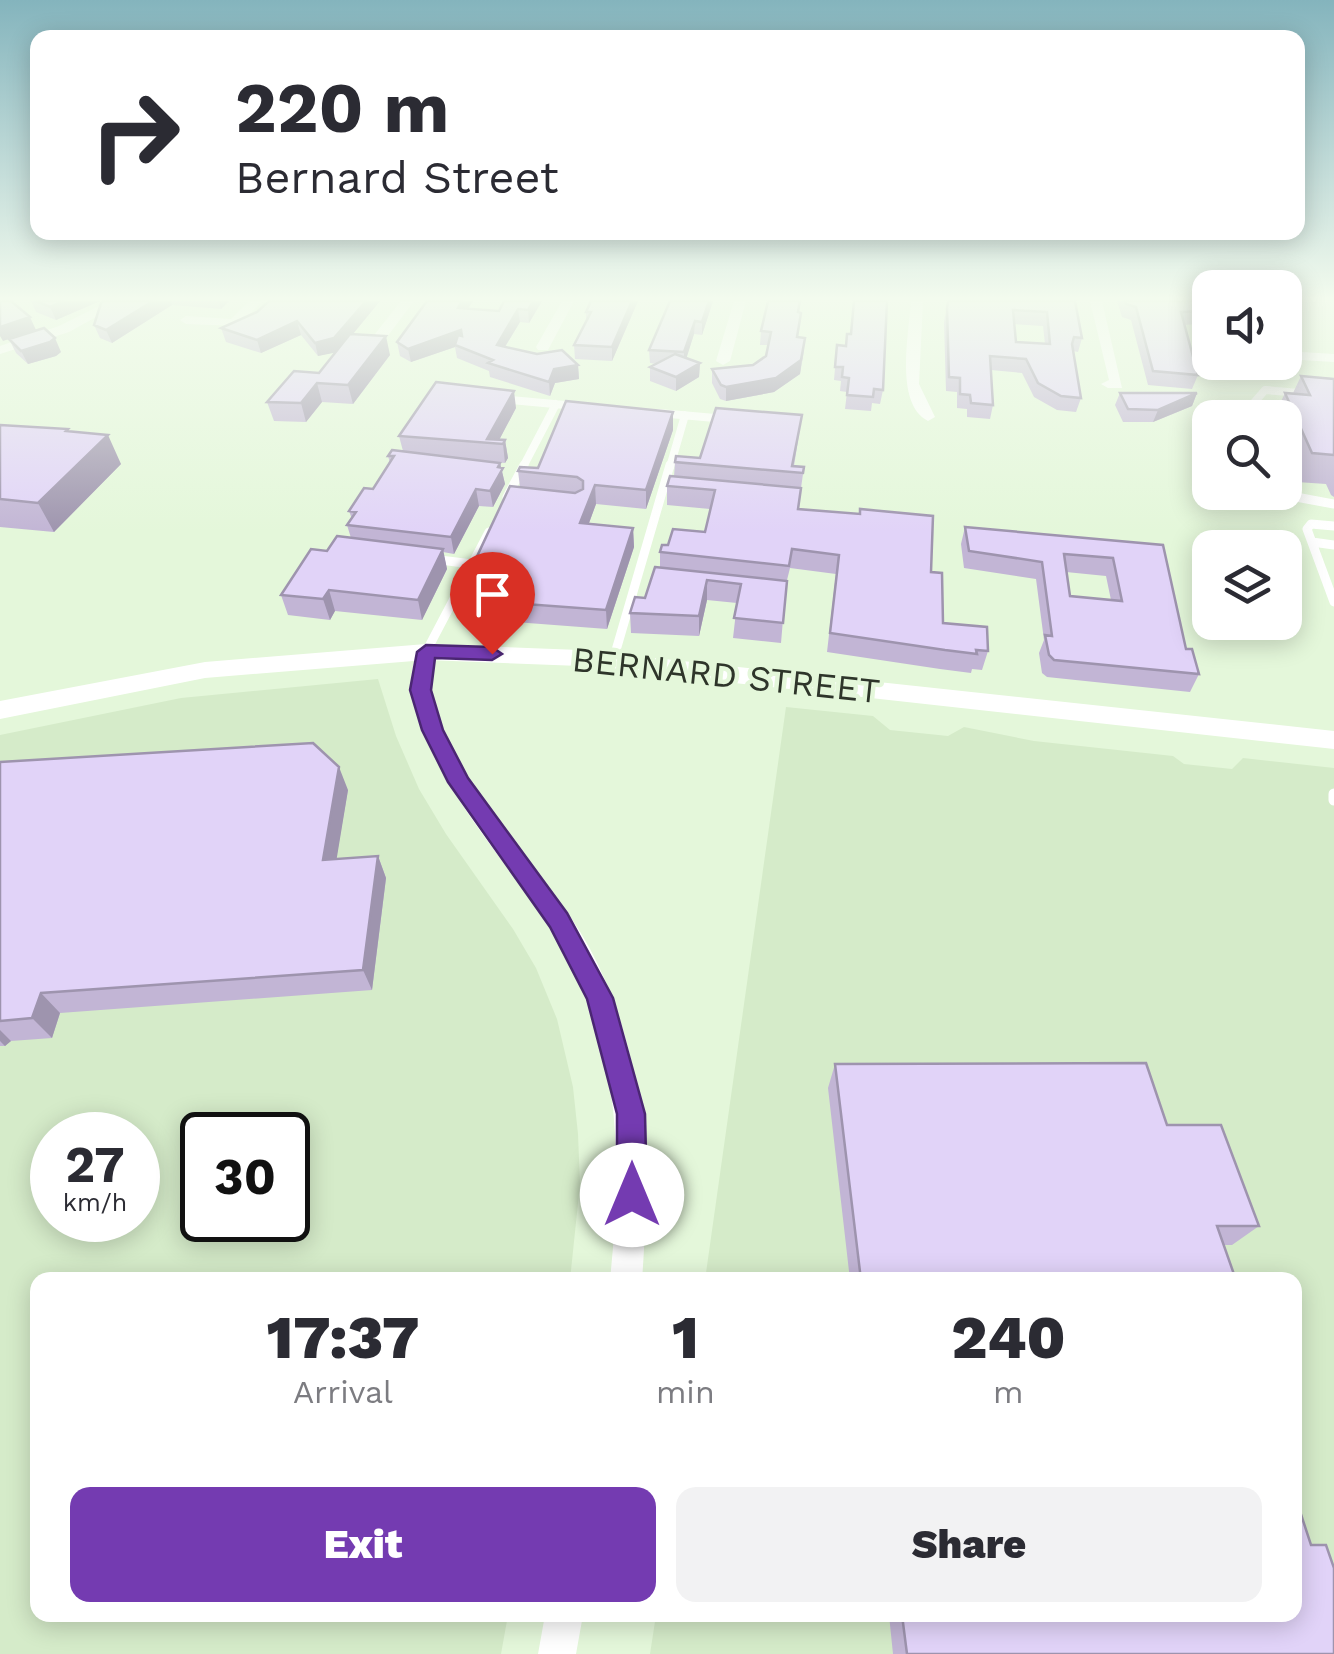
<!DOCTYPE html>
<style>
:root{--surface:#fff;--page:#f2f2f3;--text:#2b2b33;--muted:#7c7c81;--accent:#743bb1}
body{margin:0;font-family:"Work Sans",sans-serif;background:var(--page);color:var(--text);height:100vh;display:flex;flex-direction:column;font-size:38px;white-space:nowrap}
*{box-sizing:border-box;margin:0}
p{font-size:32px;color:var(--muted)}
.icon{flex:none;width:55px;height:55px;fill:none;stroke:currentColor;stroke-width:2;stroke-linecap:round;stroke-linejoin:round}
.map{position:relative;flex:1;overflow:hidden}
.panel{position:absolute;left:30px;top:1272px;width:1272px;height:350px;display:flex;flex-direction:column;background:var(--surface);border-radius:20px;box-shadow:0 5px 25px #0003}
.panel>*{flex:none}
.top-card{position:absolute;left:30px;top:30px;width:1275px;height:210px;border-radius:20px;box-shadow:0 5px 25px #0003;background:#fff;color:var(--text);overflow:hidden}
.fabs{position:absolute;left:1192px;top:270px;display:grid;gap:20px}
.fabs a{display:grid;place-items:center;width:110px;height:110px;border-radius:20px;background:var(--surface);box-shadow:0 5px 25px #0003;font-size:50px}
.speed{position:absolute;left:30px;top:1112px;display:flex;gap:20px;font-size:50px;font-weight:700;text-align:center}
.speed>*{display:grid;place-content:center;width:130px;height:130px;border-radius:50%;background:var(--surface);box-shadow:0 5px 25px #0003;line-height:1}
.speed small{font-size:25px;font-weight:400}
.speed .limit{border:5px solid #111;border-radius:15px;background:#fff;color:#111}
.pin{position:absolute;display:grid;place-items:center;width:85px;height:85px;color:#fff;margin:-102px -42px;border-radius:50% 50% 50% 0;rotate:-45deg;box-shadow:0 0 10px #0007}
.pin .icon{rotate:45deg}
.me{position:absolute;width:110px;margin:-55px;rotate:0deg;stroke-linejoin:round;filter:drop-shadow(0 0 8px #0008)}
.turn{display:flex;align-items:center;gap:35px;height:210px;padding:0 40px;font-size:45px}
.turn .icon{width:130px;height:130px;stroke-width:2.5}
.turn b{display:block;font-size:70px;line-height:85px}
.eta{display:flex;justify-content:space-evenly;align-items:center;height:170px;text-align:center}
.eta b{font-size:60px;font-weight:800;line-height:70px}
.cta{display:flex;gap:20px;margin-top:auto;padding:20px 40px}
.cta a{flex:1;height:115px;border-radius:20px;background:var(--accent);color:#fff;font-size:40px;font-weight:800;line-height:115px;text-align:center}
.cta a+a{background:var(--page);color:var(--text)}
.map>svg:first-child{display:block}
.built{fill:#d5ebc9;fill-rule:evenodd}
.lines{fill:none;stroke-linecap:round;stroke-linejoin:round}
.service-far2{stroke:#fff;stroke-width:8}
.service-far1{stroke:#fff;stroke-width:9}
.service{stroke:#fff;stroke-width:11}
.minor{fill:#fff;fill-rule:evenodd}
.tertiary{fill:#fff;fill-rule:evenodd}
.wall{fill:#c2b5d5;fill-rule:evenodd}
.shaded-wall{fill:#9e94ae}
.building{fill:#e1d3f8;stroke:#9e94ae;stroke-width:2.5;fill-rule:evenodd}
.route{fill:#743bb1;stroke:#4b2673;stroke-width:2.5}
.labels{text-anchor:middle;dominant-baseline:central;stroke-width:9;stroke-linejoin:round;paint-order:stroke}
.street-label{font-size:35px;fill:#2e352a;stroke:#e4f7da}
</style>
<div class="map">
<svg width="1334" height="1654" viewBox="0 0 1334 1654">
<rect width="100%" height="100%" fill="#e4f7da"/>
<path class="built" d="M 378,679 L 396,736 L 419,789 L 446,834 L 513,929 L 536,968 L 557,1019 L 573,1087 L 578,1134 L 580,1184 L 570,1280 L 38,1280 L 38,1615 L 508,1615 L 501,1654 L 0,1654 L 0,735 L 181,698 ZM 52,1135 L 138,1135 L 138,1220 L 52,1220 ZM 202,1135 L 288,1135 L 288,1220 L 202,1220 Z
M 786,707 L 873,716 L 890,730 L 948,736 L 964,727 L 1034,741 L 1173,756 L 1184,764 L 1232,769 L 1243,758 L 1334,768 L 1334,1654 L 650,1654 L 656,1615 L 1295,1615 L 1295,1280 L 705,1280 Z"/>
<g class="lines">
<path class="service-far2" d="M 1285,355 L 1334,358
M 500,399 L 576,406
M 659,413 L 726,419
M 1251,418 L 1252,405 L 1265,390 L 1334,396
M 523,467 L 556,404
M 670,467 L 685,415"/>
<path class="service-far1" d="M 1285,478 L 1296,497 L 1334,504
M 507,497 L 524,465
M 1334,526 L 1311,524 L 1307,529 L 1334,602
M 1312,542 L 1334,545
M 432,559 L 472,564
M 426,652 L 489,532
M 612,664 L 670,465"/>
<path class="service" d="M 1334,794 L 1334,800"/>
<path class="minor" d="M 109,301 L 125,301 L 69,332 L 0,354 L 0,346 L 59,326 Z
M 249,301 L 262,301 L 239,326 L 186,324 L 180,320 L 186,316 L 231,319 Z
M 401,301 L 414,301 L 387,337 L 377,337 L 375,334 Z
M 562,301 L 574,301 L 548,350 L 538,350 L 536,347 Z
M 734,301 L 746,301 L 730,361 L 723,365 L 716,361 Z
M 911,301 L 923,301 L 919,384 L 935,417 L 928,421 C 894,404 909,333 911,301 Z
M 1090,301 L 1102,301 L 1122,388 L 1108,388 L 1101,384 L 1109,380 Z
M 1172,301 L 1210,301 L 1210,307 Z
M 426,646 L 436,652 C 434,664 430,677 431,690 C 432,705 440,719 445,733 C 478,814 547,871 589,947 C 645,1051 651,1165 642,1280 L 610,1280 C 620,1183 622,1085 585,993 C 546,898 462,830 425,733 C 419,720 412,705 411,690 C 410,677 414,664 416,652 Z
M 545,1615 L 583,1615 L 576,1654 L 538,1654 Z"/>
<path class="tertiary" d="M 426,644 L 580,650 L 1334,731 L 1334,749 L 580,666 L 426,660 L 205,678 L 0,719 L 0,701 L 205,662 Z"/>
</g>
<path class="wall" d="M 31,301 L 100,301 L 56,320 L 36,312 Z
M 104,301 L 229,301 L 221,309 L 172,305 L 112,343 L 100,338 L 94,325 Z
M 269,301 L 380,301 L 353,334 L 390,355 L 353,404 L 322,402 L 306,422 L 274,421 L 267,402 L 319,373 L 335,352 L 318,356 L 301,335 L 261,353 L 226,342 L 221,328 L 257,312 Z
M 542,301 L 529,323 L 520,322 L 505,347 L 578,365 L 579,379 L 555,383 L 550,396 L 490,377 L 489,371 L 457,358 L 455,347 L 411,362 L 400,356 L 397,342 L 468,308 L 499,311 Z
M 638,301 L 612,361 L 575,359 L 574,345 L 586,321 L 586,312 Z
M 713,301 L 702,335 L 694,334 L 686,358 L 700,363 L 699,377 L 676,391 L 650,381 L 650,367 L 656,364 L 650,363 L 649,350 Z
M 948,301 L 1075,301 L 1082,338 L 1078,352 L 1073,351 L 1081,398 L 1076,412 L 1057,410 L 1034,397 L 1022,373 L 991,370 L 993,405 L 990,419 L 967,417 L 967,409 L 957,408 L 957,392 L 946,391 L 944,322 ZM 1014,324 L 1043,326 L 1045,344 L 1016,342 Z
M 1117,301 L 1197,301 L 1201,311 L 1196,324 L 1184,325 L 1198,375 L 1192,389 L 1148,385 L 1131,320 L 1122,317 Z
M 887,304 L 883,390 L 880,404 L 872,403 L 871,411 L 845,409 L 847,392 L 840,391 L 841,381 L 834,380 L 837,345 L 845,346 L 847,334 L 851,334 Z
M 799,313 L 798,337 L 804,351 L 800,374 L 774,392 L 726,401 L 720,399 L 712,383 L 712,369 L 753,365 L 766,356 L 768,345 L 760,345 L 761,331 Z
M 9,339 L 61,352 L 56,356 L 28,364 L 16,353 Z
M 1301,376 L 1334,379 L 1334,497 L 1331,495 L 1326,484 L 1297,482 L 1285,454 L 1285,418 L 1273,418 L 1285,393 L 1293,393 Z
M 1120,393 L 1197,393 L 1192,406 L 1153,422 L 1123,422 L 1115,405 Z
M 516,408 L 499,440 L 505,440 L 508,458 L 505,463 L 482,461 L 500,463 L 505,484 L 493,507 L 479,506 L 454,554 L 443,552 L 447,569 L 422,620 L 335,611 L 330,620 L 288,615 L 281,595 L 327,551 L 351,538 L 347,525 L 352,519 L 349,511 L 373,489 L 390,463 L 388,456 L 403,451 L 399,436 Z
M 802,415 L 794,466 L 804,467 L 798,509 L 931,572 L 943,623 L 988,651 L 982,670 L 972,669 L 971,673 L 940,669 L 827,652 L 836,574 L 790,568 L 786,584 L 781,643 L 733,638 L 737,603 L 707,600 L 699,636 L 631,633 L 630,613 L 645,598 L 660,568 L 660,552 L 668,545 L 705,532 L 710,509 L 667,505 L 667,486 L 674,477 L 675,462 L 700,458 Z
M 0,425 L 69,432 L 121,464 L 54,532 L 0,527 Z
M 673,430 L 646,509 L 596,504 L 589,523 L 633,528 L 634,547 L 607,629 L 461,618 L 457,599 L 520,487 L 518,471 L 538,468 Z
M 965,527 L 1163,545 L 1186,649 L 1199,674 L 1190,692 L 1047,677 L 1042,673 L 1039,653 L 1044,640 L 1036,579 L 964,568 L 961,544 ZM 1066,572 L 1106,576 L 1111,600 L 1070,596 Z
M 0,762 L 348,790 L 336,859 L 378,856 L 386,878 L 372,990 L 60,1013 L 52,1038 L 11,1041 L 5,1046 L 0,1046 Z
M 835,1064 L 1167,1125 L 1259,1226 L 1232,1245 L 1224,1245 L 1236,1280 L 850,1280 L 828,1088 Z
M 1311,1545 L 1334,1654 L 893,1654 L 889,1615 L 1295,1615 Z"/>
<path class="shaded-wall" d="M 64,301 L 100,301 L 56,320 L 50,307 Z
M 153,301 L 171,301 L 172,305 L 112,343 L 106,330 Z
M 219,301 L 229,301 L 221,309 Z
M 366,301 L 380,301 L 338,352 L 318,356 L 315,343 Z
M 462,301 L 473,301 L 460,321 L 458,308 Z
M 533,301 L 542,301 L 529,323 L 528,310 Z
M 632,301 L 638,301 L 612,361 L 612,347 Z
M 709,301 L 713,301 L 702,335 L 702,322 Z
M 518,309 L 520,322 L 498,358 L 497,345 Z
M 30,317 L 36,330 L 3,341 L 0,336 L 0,327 Z
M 297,321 L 301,335 L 261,353 L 257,340 Z
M 695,321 L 694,334 L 684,366 L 684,352 Z
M 461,330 L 463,344 L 455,345 L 455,347 L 411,362 L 408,349 Z
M 386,336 L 390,355 L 353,404 L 348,385 Z
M 55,338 L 61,352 L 56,356 L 28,364 L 21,351 Z
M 805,338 L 800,374 L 774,392 L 726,401 L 726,387 Z
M 700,363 L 699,377 L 676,391 L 676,377 Z
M 578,365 L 579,379 L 555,383 L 550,396 L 549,382 L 554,369 Z
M 317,383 L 322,402 L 306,422 L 301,403 Z
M 514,391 L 516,408 L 497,444 L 487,439 Z
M 1197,393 L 1192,406 L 1153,422 L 1158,410 Z
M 673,412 L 673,430 L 646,509 L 646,490 Z
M 108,435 L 121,464 L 54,532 L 38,503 Z
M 505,440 L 508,458 L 505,463 L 503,444 Z
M 500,463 L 505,484 L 493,507 L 490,491 Z
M 595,485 L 596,504 L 582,542 L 580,523 Z
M 476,489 L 479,506 L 454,554 L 451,537 Z
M 633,528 L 634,547 L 607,629 L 606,610 Z
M 443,549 L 447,569 L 422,620 L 418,600 Z
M 707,580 L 707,600 L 699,636 L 699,616 Z
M 329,590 L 335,611 L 330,620 L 323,599 Z
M 339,767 L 348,790 L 333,881 L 323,860 Z
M 378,856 L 386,878 L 372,990 L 363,970 Z
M 41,993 L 60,1013 L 52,1038 L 32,1018 Z
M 0,1030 L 11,1041 L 5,1046 L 0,1041 Z"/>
<path class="building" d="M 0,301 L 11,301 L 30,317 L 0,327 Z
M 36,301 L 64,301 L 50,307 Z
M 104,301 L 153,301 L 106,330 L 94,325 L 101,303 Z
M 269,301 L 366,301 L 334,338 L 315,343 L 297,321 L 257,340 L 221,328 L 257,312 Z
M 427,301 L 462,301 L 458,308 L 499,311 L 504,301 L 533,301 L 528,310 L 518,309 L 497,345 L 537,354 L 562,350 L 578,365 L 554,369 L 549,382 L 488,363 L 493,360 L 455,345 L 458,335 L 462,336 L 461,330 L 408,349 L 397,342 Z
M 591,301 L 632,301 L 612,347 L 574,345 L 591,312 L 586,312 Z
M 670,301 L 709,301 L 702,322 L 695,321 L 684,352 L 649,350 Z
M 768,301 L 800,301 L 798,312 L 801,313 L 797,337 L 805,338 L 801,360 L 776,378 L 726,387 L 721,385 L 712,369 L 753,365 L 766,356 L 771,332 L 761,331 Z
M 854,301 L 887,301 L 883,390 L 874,389 L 873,397 L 847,395 L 849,378 L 842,377 L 843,367 L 835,367 L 837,345 L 846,346 L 847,334 L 851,334 Z
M 948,301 L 1075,301 L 1082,338 L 1074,337 L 1072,344 L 1081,398 L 1061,396 L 1038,383 L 1026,359 L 990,356 L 993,405 L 971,403 L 970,395 L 960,394 L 960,378 L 949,377 L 947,308 ZM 1013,310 L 1047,312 L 1050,344 L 1016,342 Z
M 1125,301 L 1197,301 L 1201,311 L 1181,312 L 1198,375 L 1153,371 L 1136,307 L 1126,304 Z
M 44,328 L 55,338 L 50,342 L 21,351 L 9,339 Z
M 350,334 L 386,336 L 348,385 L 317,383 L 301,403 L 267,402 L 294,371 L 319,373 Z
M 675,354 L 700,363 L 676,377 L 650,367 Z
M 1301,376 L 1334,379 L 1334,455 L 1312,453 L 1285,393 L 1310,395 Z
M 436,382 L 514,391 L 487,439 L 505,440 L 503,444 L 399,436 Z
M 1120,393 L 1197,393 L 1158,410 L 1128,409 Z
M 566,401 L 673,412 L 646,490 L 595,485 L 580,523 L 633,528 L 606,610 L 457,599 L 510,486 L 575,493 L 583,489 L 583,481 L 577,477 L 518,471 L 520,467 L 538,468 Z
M 716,408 L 802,415 L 792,466 L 804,467 L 803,473 L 675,462 L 676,456 L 700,458 Z
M 0,425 L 68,429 L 66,431 L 108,435 L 38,503 L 0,499 Z
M 392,450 L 500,463 L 498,467 L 503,468 L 490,491 L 476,489 L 451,537 L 347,525 L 356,512 L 349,511 L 364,488 L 373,489 L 394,456 L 388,456 Z
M 670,476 L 801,488 L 798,509 L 860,514 L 860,509 L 933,516 L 931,572 L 942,573 L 943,623 L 987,627 L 988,651 L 976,650 L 977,654 L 945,650 L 830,633 L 839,555 L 792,549 L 789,566 L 660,552 L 662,545 L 668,545 L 673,529 L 705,532 L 715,490 L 667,486 Z
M 965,527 L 1163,545 L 1186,649 L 1192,649 L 1199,674 L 1054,660 L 1049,655 L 1045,635 L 1052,636 L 1042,562 L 969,551 ZM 1064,554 L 1113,558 L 1122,601 L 1070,596 Z
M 337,536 L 443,549 L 418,600 L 329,590 L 323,599 L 281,595 L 311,549 L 327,551 Z
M 655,567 L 787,581 L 783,623 L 734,618 L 741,584 L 707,580 L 699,616 L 630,613 L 635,597 L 645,598 Z
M 313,743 L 339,767 L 323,860 L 378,856 L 363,970 L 41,993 L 32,1018 L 0,1021 L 0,762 Z
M 1146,1063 L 1167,1125 L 1221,1125 L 1259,1226 L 1217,1226 L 1236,1280 L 861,1280 L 835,1064 Z
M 1295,1496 L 1311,1545 L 1326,1545 L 1334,1568 L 1334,1654 L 907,1654 L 902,1615 L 1295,1615 Z"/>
<linearGradient id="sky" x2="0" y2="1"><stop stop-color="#84b4bd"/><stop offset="0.56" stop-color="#f3fbee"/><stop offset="1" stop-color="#f3fbee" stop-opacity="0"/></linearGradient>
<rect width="1334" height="533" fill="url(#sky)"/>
<path class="route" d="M 426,645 L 492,647 L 502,654 L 492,660 L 435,658 L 431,690 L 443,730 L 468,778 L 567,913 L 613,998 L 645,1114 L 647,1195 L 642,1206 L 632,1210 L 621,1206 L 617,1195 L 617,1114 L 587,999 L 550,927 L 448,782 L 422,730 L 410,690 L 417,652 Z"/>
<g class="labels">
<g class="street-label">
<text transform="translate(726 675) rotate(6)">BERNARD STREET</text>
</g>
</g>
</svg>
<div class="fabs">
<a><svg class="icon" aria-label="sound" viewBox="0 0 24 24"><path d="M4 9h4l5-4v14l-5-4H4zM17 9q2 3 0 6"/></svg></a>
<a><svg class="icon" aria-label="search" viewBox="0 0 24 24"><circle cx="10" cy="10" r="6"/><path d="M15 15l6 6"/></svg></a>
<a><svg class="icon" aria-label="layers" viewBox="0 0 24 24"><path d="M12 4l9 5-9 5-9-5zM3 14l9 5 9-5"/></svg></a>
</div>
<div class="speed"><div>27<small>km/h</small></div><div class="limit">30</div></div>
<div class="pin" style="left:492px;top:654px;background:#d93025"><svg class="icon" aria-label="arrive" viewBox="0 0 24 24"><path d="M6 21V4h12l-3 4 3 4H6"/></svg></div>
<svg class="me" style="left:632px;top:1195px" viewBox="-20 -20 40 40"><circle r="19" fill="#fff"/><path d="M0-13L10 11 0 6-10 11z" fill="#743bb1"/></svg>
<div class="top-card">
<div class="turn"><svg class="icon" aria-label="right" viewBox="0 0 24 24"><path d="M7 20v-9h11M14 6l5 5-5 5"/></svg><div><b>220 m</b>Bernard Street</div></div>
</div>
<section class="panel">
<div class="eta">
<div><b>17:37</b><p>Arrival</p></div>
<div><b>1</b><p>min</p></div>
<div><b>240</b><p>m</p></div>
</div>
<div class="cta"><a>Exit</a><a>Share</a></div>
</section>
</div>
